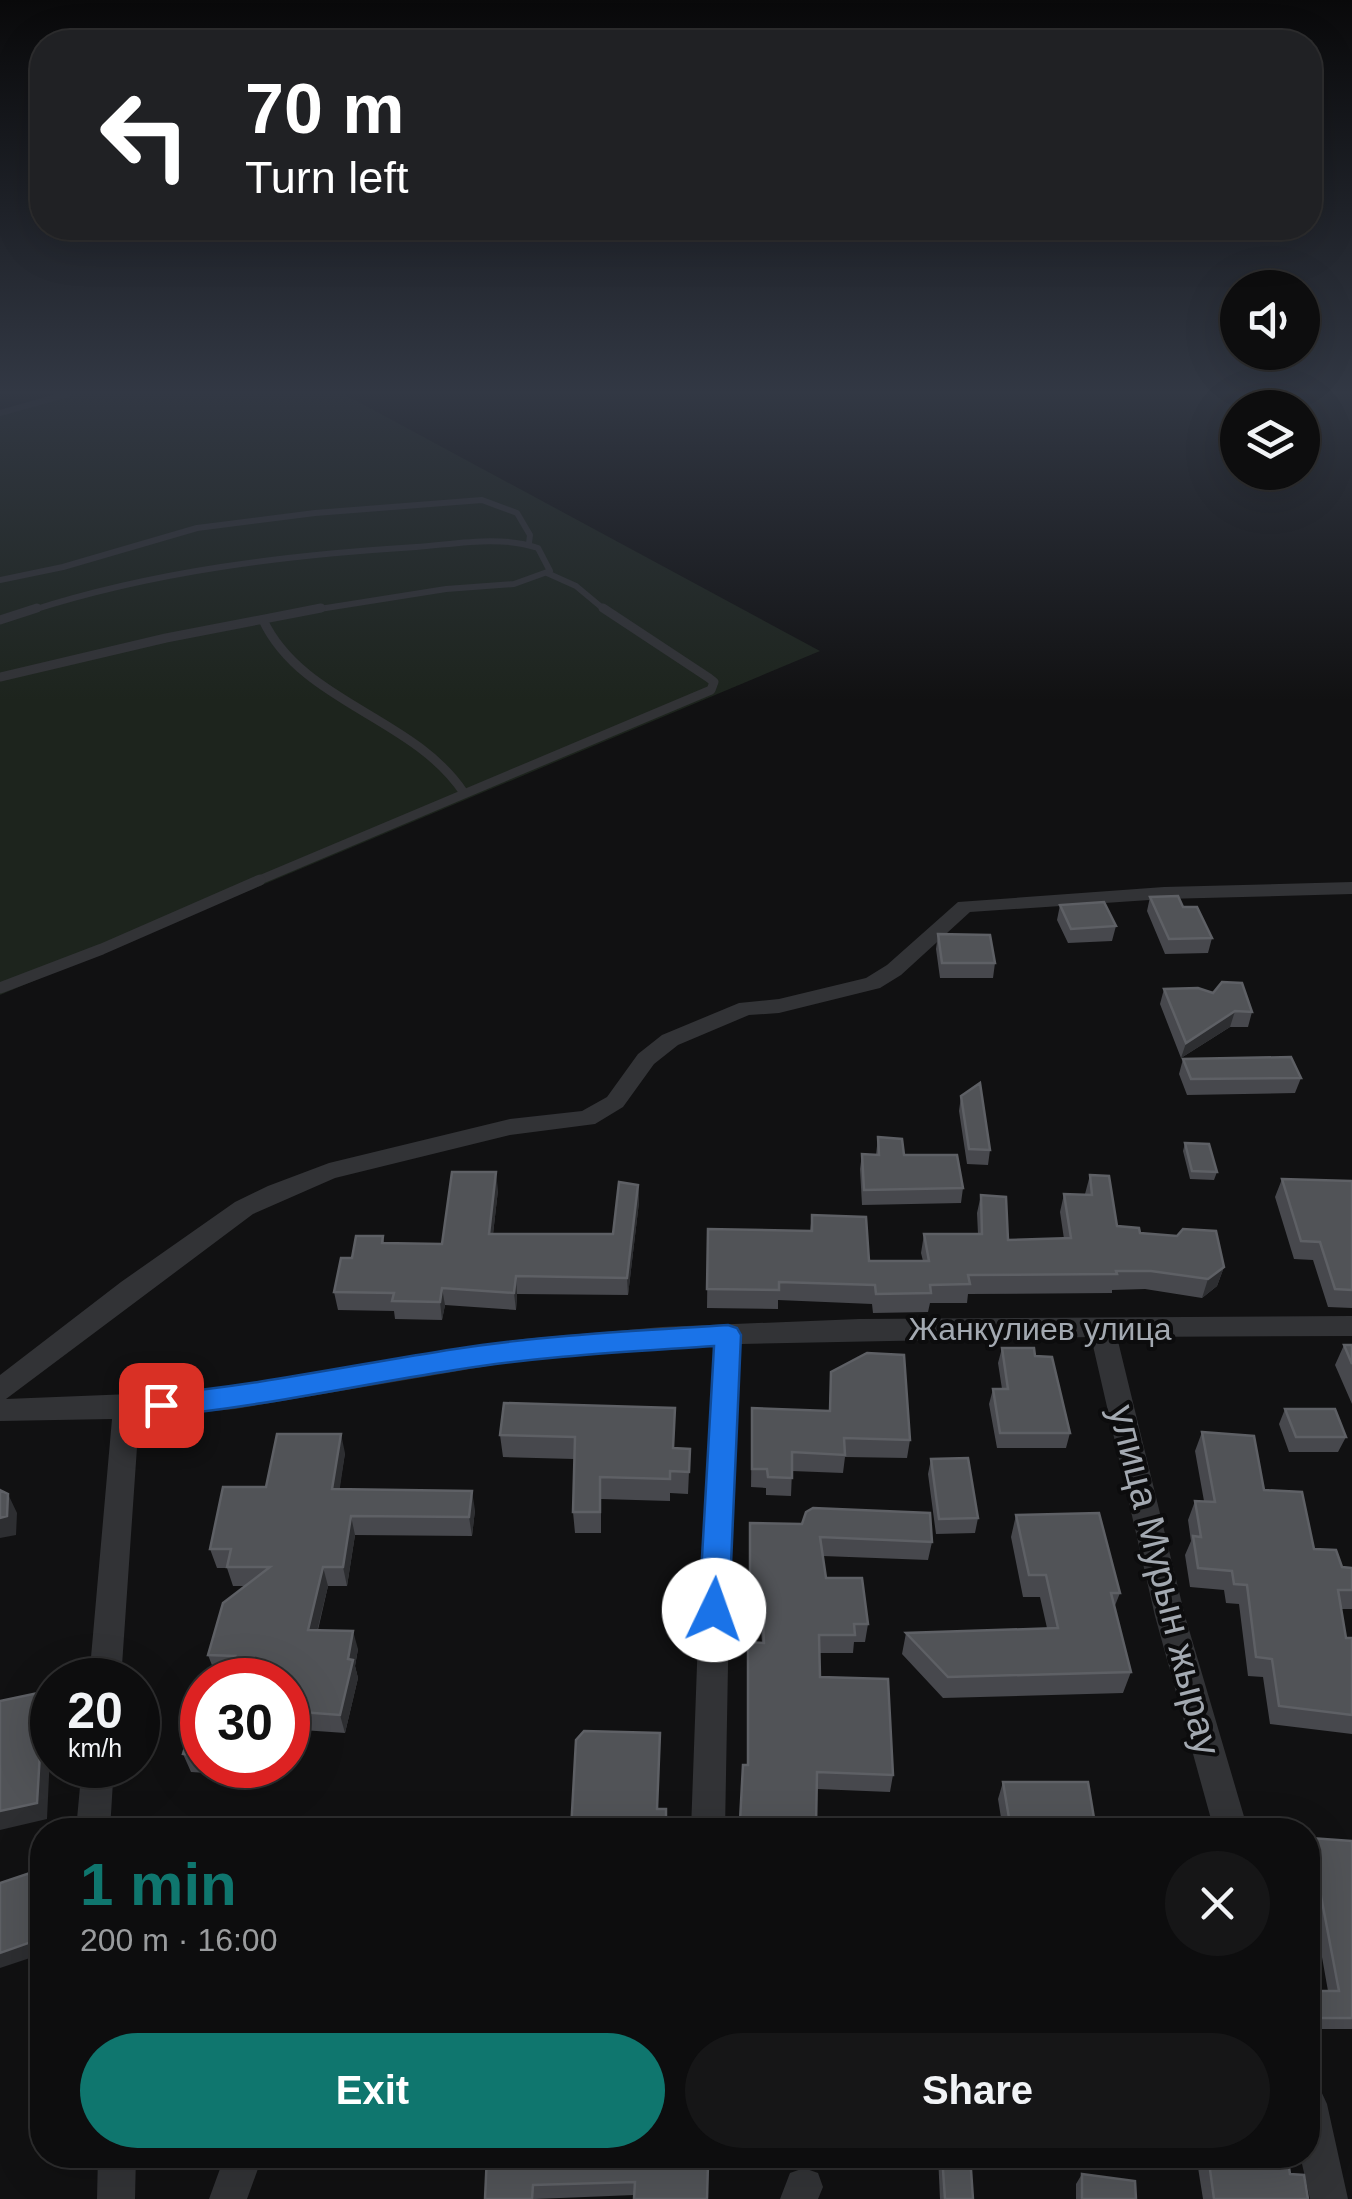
<!DOCTYPE html>
<meta charset="utf-8">
<style>
:root{--surface:#0d0d0e;--page:#161617;--text:#f1f3f6;--muted:#9a9c9e;--line:#2d2d2e;--accent:#0f766e}
body{margin:0;font-family:Arial,sans-serif;background:var(--page);color:var(--text);height:100vh;display:flex;flex-direction:column;font-size:38px;white-space:nowrap}
*{box-sizing:border-box;margin:0}
p{font-size:32px;color:var(--muted)}
.icon{flex:none;width:55px;height:55px;fill:none;stroke:currentColor;stroke-width:2;stroke-linecap:round;stroke-linejoin:round}
.map{position:relative;flex:1;overflow:hidden}
.details{position:absolute;left:30px;top:1818px;width:1290px;height:350px;display:flex;flex-direction:column;background:var(--surface);border-radius:40px;box-shadow:0 10px 40px #0002,0 0 0 2px var(--line)}
.details>*{flex:none}
.banner{position:absolute;left:30px;top:30px;width:1292px;height:210px;border-radius:40px;box-shadow:0 10px 40px #0002,0 0 0 2px var(--line);background:#202124;color:#fff;overflow:hidden}
.fabs{position:absolute;left:1220px;top:270px;display:grid;gap:20px}
.fabs a{display:grid;place-items:center;width:100px;height:100px;border-radius:50%;background:var(--surface);box-shadow:0 10px 40px #0002,0 0 0 2px var(--line);font-size:50px}
.speed{position:absolute;left:30px;top:1658px;display:flex;gap:20px;font-size:50px;font-weight:700;text-align:center}
.speed>*{display:grid;place-content:center;width:130px;height:130px;border-radius:50%;background:var(--surface);box-shadow:0 10px 40px #0002,0 0 0 2px var(--line);line-height:1}
.speed small{font-size:25px;font-weight:400}
.speed .limit{border:15px solid #d22;background:#fff;color:#111}
.pin{position:absolute;display:grid;place-items:center;width:85px;height:85px;color:#fff;margin:-42px;border-radius:20px;box-shadow:0 5px 15px #0006}
.me{position:absolute;width:110px;margin:-55px;rotate:3deg;stroke-linejoin:round;filter:drop-shadow(0 0 8px #0008)}
.turn{display:flex;align-items:center;gap:35px;height:210px;padding:0 50px;font-size:45px}
.turn .icon{width:130px;height:130px;stroke-width:2.5}
.turn b{display:block;font-size:70px;line-height:85px}
.round{display:grid;place-items:center;flex:none;width:105px;height:105px;border-radius:52px;background:var(--page)}
.summary{display:flex;align-items:center;justify-content:space-between;height:170px;padding:0 50px}
h1{font-size:60px;font-weight:800;line-height:75px;color:var(--accent)}
.action{display:flex;gap:20px;margin-top:auto;padding:20px 50px}
.action a{flex:1;height:115px;border-radius:60px;background:var(--accent);color:#fff;font-size:40px;font-weight:800;line-height:115px;text-align:center}
.action a+a{background:var(--page);color:var(--text)}
.map>svg:first-child{display:block}
.green{fill:#1d241d}
.lines{fill:none;stroke-linecap:round;stroke-linejoin:round}
.service-far2{stroke:#323336;stroke-width:6}
.service-far1{stroke:#323336;stroke-width:9}
.service{stroke:#323336;stroke-width:11}
.minor{fill:#323336;fill-rule:evenodd}
.wall{fill:#47484d}
.shaded-wall{fill:#2d2e31}
.building{fill:#515357;stroke:#5e6065;stroke-width:2.5}
.route{fill:#1a73e8;stroke:#114b97;stroke-width:2.5}
.labels{text-anchor:middle;dominant-baseline:central;stroke-width:8;stroke-linejoin:round;paint-order:stroke}
.street-label{font-size:32px;fill:#a3a9b1;stroke:#0c0c0d}
.near-street-label{font-size:38px;fill:#a3a9b1;stroke:#0c0c0d}
</style>
<div class="map">
<svg width="1352" height="2199" viewBox="0 0 1352 2199">
<rect width="100%" height="100%" fill="#111112"/>
<path class="green" d="M 56,394 L 344,394 L 820,651 L 0,995 L 0,410 Z"/>
<g class="lines">
<path class="service-far2" d="M 0,413 L 68,394
M 547,573 L 576,586 L 606,611
M 0,580 L 63,567 L 197,528 L 315,513 L 482,500 L 517,513 L 530,535 L 529,543
M 30,611 C 154,571 286,555 416,547 C 456,544 500,535 538,548 L 550,571 L 514,584 L 446,589 L 307,611"/>
<path class="service-far1" d="M 0,620 L 37,608
M 263,620 C 302,703 414,717 464,793
M 0,677 L 166,638 L 321,608
M 255,882 L 711,690 L 714,682 L 709,678 L 603,608"/>
<path class="service" d="M 0,988 L 102,949 L 260,880"/>
<path class="minor" d="M 1352,882 L 1352,894 L 1164,899 L 970,912 L 901,975 L 880,988 L 779,1013 L 749,1015 L 678,1045 L 654,1064 L 623,1107 L 595,1124 L 510,1135 L 335,1178 L 253,1214 L 6,1399 L 206,1391 L 523,1339 L 662,1327 L 859,1319 L 1352,1316 L 1352,1336 L 1117,1337 L 1185,1616 L 1248,1830 L 1214,1830 L 1155,1616 L 1091,1337 L 741,1344 L 729,1610 L 725,1830 L 691,1830 L 699,1610 L 714,1345 L 523,1360 L 235,1409 L 139,1418 L 121,1680 L 89,1680 L 112,1419 L 0,1421 L 0,1375 L 121,1282 L 235,1202 L 268,1186 L 329,1163 L 510,1119 L 582,1111 L 607,1097 L 638,1054 L 662,1035 L 739,1003 L 779,999 L 866,978 L 887,965 L 958,902 L 1164,887 Z
M 82,1765 L 114,1765 L 110,1830 L 76,1830 Z
M 1308,2085 L 1321,2091 L 1327,2104 L 1348,2199 L 1310,2199 L 1300,2155 L 1308,2155 Z
M 98,2155 L 136,2155 L 135,2199 L 97,2199 Z
M 225,2155 L 263,2155 L 247,2199 L 209,2199 Z
M 804,2168 L 818,2173 L 823,2187 L 818,2199 L 780,2199 L 790,2173 Z"/>
</g>
<path class="wall" d="M 1150,897 L 1183,907 L 1212,938 L 1208,953 L 1165,954 L 1147,911 Z
M 1060,905 L 1116,926 L 1112,941 L 1068,943 L 1057,920 Z
M 938,934 L 995,963 L 993,978 L 940,978 L 936,949 Z
M 1164,989 L 1252,1012 L 1248,1027 L 1230,1027 L 1181,1058 L 1160,1004 Z
M 1183,1059 L 1301,1078 L 1295,1093 L 1187,1095 L 1179,1074 Z
M 961,1096 L 990,1150 L 988,1165 L 967,1164 L 959,1111 Z
M 878,1137 L 904,1155 L 963,1188 L 961,1203 L 862,1205 L 860,1169 L 862,1154 L 876,1155 Z
M 1185,1143 L 1217,1172 L 1214,1180 L 1190,1179 L 1183,1151 Z
M 1090,1175 L 1117,1226 L 1140,1233 L 1224,1267 L 1217,1286 L 1202,1298 L 1145,1289 L 1112,1290 L 1112,1293 L 968,1294 L 967,1303 L 930,1303 L 928,1312 L 873,1313 L 872,1304 L 778,1300 L 778,1309 L 707,1308 L 708,1229 L 810,1231 L 812,1215 L 869,1261 L 923,1261 L 921,1253 L 924,1234 L 978,1234 L 977,1213 L 981,1195 L 1008,1240 L 1064,1239 L 1060,1212 L 1064,1194 L 1085,1194 Z
M 1282,1179 L 1352,1181 L 1352,1308 L 1328,1307 L 1313,1260 L 1294,1259 L 1275,1197 Z
M 638,1185 L 639,1202 L 628,1295 L 517,1294 L 516,1310 L 445,1305 L 442,1320 L 395,1319 L 394,1311 L 338,1310 L 334,1292 L 352,1258 L 383,1236 L 384,1243 L 442,1244 L 498,1190 L 493,1234 L 613,1234 Z
M 1344,1345 L 1352,1345 L 1352,1404 L 1335,1365 Z
M 1002,1348 L 1035,1356 L 1070,1433 L 1066,1448 L 997,1448 L 989,1404 L 993,1389 L 1002,1389 L 998,1363 Z
M 831,1372 L 910,1440 L 907,1458 L 845,1457 L 843,1473 L 792,1471 L 791,1496 L 766,1495 L 766,1488 L 751,1487 L 752,1408 L 829,1411 Z
M 504,1403 L 674,1448 L 690,1449 L 688,1494 L 670,1493 L 670,1501 L 601,1499 L 601,1533 L 575,1533 L 573,1512 L 574,1459 L 503,1457 L 500,1435 Z
M 1285,1409 L 1346,1437 L 1338,1452 L 1289,1452 L 1279,1424 Z
M 1202,1432 L 1264,1490 L 1314,1549 L 1342,1567 L 1352,1568 L 1352,1609 L 1341,1609 L 1346,1638 L 1352,1638 L 1352,1734 L 1270,1724 L 1263,1677 L 1248,1676 L 1239,1604 L 1226,1603 L 1224,1590 L 1190,1587 L 1185,1555 L 1191,1541 L 1188,1520 L 1195,1501 L 1204,1501 L 1195,1451 Z
M 345,1453 L 339,1490 L 475,1510 L 472,1536 L 355,1535 L 347,1586 L 328,1586 L 318,1630 L 358,1649 L 355,1666 L 358,1678 L 345,1733 L 288,1729 L 288,1680 L 215,1673 L 208,1655 L 245,1586 L 233,1586 L 227,1568 L 217,1568 L 210,1549 L 266,1487 Z
M 931,1459 L 978,1518 L 975,1533 L 936,1534 L 928,1474 Z
M 1016,1515 L 1120,1593 L 1114,1608 L 1131,1672 L 1123,1693 L 943,1698 L 902,1654 L 906,1633 L 1047,1628 L 1040,1597 L 1023,1597 L 1011,1537 Z
M 750,1523 L 802,1524 L 932,1542 L 928,1560 L 823,1556 L 826,1578 L 868,1624 L 865,1642 L 854,1642 L 853,1653 L 819,1653 L 820,1677 L 893,1775 L 890,1792 L 817,1789 L 816,1828 L 857,1830 L 740,1830 L 743,1765 L 747,1765 L 748,1642 L 762,1643 L 760,1616 L 749,1616 Z
M 202,1720 L 202,1765 L 270,1765 L 267,1777 L 191,1772 L 183,1754 Z
M 1003,1782 L 1096,1830 L 1003,1830 L 998,1799 Z
M 1310,1838 L 1352,1841 L 1352,2029 L 1312,2029 L 1308,2014 L 1308,1998 L 1313,1991 L 1328,1991 L 1308,1878 L 1308,1842 Z
M 487,2155 L 628,2155 L 628,2160 L 708,2164 L 634,2195 L 536,2199 L 485,2199 Z
M 938,2155 L 970,2155 L 973,2199 L 940,2199 Z
M 1196,2155 L 1287,2155 L 1290,2174 L 1308,2199 L 1203,2199 Z
M 1082,2174 L 1136,2199 L 1076,2199 L 1076,2184 Z"/>
<path class="shaded-wall" d="M 1235,1011 L 1230,1027 L 1181,1058 L 1186,1043 Z
M 496,1172 L 498,1190 L 491,1252 L 489,1234 Z
M 638,1185 L 639,1202 L 628,1295 L 627,1278 Z
M 1224,1267 L 1217,1286 L 1202,1298 L 1208,1279 Z
M 516,1276 L 517,1294 L 516,1310 L 514,1293 Z
M 442,1288 L 445,1305 L 442,1320 L 440,1302 Z
M 341,1434 L 345,1453 L 337,1508 L 332,1489 Z
M 472,1491 L 475,1510 L 472,1536 L 469,1517 Z
M 8,1494 L 17,1513 L 16,1535 L 0,1538 L 0,1518 Z
M 351,1516 L 355,1535 L 347,1586 L 343,1567 Z
M 323,1567 L 328,1586 L 313,1648 L 308,1630 Z
M 353,1631 L 358,1649 L 355,1666 L 358,1678 L 345,1733 L 340,1715 Z
M 52,1712 L 47,1819 L 0,1830 L 0,1811 L 42,1719 Z
M 263,1765 L 270,1765 L 267,1777 Z
M 39,1870 L 42,1876 L 42,1954 L 0,1968 L 0,1953 L 36,1922 Z"/>
<path class="building" d="M 1178,896 L 1183,907 L 1197,907 L 1212,938 L 1169,939 L 1150,897 Z
M 1104,902 L 1116,926 L 1071,929 L 1060,905 Z
M 938,934 L 990,935 L 995,963 L 942,963 Z
M 1222,982 L 1242,983 L 1252,1012 L 1235,1011 L 1186,1043 L 1164,989 L 1198,988 L 1213,993 Z
M 1291,1057 L 1301,1078 L 1191,1079 L 1183,1059 Z
M 980,1083 L 990,1150 L 969,1149 L 961,1096 Z
M 878,1137 L 902,1139 L 904,1155 L 957,1155 L 963,1188 L 864,1190 L 862,1154 L 879,1155 Z
M 1185,1143 L 1209,1144 L 1217,1172 L 1192,1171 Z
M 452,1172 L 496,1172 L 489,1234 L 613,1234 L 619,1182 L 638,1185 L 627,1278 L 516,1276 L 514,1293 L 442,1288 L 440,1302 L 392,1301 L 394,1293 L 334,1292 L 341,1258 L 352,1258 L 356,1236 L 383,1236 L 382,1243 L 442,1244 Z
M 1090,1175 L 1109,1176 L 1117,1226 L 1139,1228 L 1140,1233 L 1177,1236 L 1183,1229 L 1216,1231 L 1224,1267 L 1208,1279 L 1151,1271 L 1116,1271 L 1117,1274 L 968,1275 L 970,1284 L 930,1285 L 931,1293 L 876,1294 L 875,1285 L 779,1282 L 779,1290 L 707,1289 L 708,1229 L 812,1231 L 812,1215 L 866,1217 L 869,1261 L 929,1261 L 924,1234 L 982,1234 L 981,1195 L 1006,1197 L 1008,1240 L 1071,1238 L 1064,1194 L 1092,1195 Z
M 1282,1179 L 1352,1181 L 1352,1290 L 1335,1289 L 1320,1242 L 1301,1241 Z
M 1344,1345 L 1352,1345 L 1352,1364 Z
M 1002,1348 L 1034,1348 L 1035,1356 L 1052,1357 L 1070,1433 L 1000,1433 L 993,1389 L 1008,1389 Z
M 867,1353 L 904,1355 L 910,1440 L 844,1438 L 845,1455 L 792,1452 L 792,1478 L 768,1477 L 767,1469 L 752,1469 L 752,1408 L 830,1411 L 831,1372 Z
M 504,1403 L 675,1408 L 673,1448 L 690,1449 L 689,1472 L 670,1471 L 670,1479 L 600,1477 L 600,1512 L 573,1512 L 575,1437 L 500,1435 Z
M 1285,1409 L 1335,1409 L 1346,1437 L 1296,1437 Z
M 1202,1432 L 1254,1436 L 1264,1490 L 1302,1492 L 1314,1549 L 1336,1550 L 1342,1567 L 1352,1568 L 1352,1590 L 1338,1590 L 1346,1638 L 1352,1638 L 1352,1715 L 1279,1706 L 1272,1659 L 1256,1657 L 1247,1585 L 1234,1584 L 1232,1571 L 1198,1568 L 1193,1536 L 1201,1537 L 1195,1501 L 1215,1502 Z
M 277,1434 L 341,1434 L 332,1489 L 472,1491 L 469,1517 L 351,1516 L 343,1567 L 323,1567 L 308,1630 L 353,1631 L 348,1659 L 353,1660 L 340,1715 L 288,1711 L 288,1680 L 220,1680 L 235,1656 L 208,1655 L 223,1603 L 270,1567 L 227,1567 L 231,1549 L 210,1549 L 223,1487 L 266,1487 Z
M 968,1458 L 978,1518 L 939,1519 L 931,1459 Z
M 0,1490 L 8,1494 L 7,1516 L 0,1518 Z
M 813,1508 L 930,1513 L 932,1542 L 820,1537 L 826,1578 L 862,1578 L 868,1624 L 854,1624 L 855,1635 L 819,1635 L 820,1677 L 888,1679 L 893,1775 L 817,1772 L 816,1827 L 740,1821 L 743,1765 L 748,1765 L 748,1642 L 764,1643 L 762,1598 L 750,1598 L 750,1523 L 802,1524 L 806,1512 Z
M 1099,1513 L 1120,1593 L 1111,1593 L 1131,1672 L 948,1677 L 906,1633 L 1058,1628 L 1046,1575 L 1029,1575 L 1016,1515 Z
M 52,1690 L 52,1716 L 42,1719 L 37,1803 L 0,1811 L 0,1701 Z
M 202,1720 L 202,1756 L 183,1754 L 192,1724 Z
M 584,1731 L 660,1733 L 657,1809 L 666,1809 L 666,1830 L 571,1830 L 576,1740 Z
M 1003,1782 L 1088,1782 L 1096,1830 L 1011,1830 Z
M 816,1828 L 857,1830 L 816,1830 Z
M 1310,1838 L 1352,1841 L 1352,2018 L 1320,2018 L 1313,1991 L 1339,1991 Z
M 39,1870 L 42,1920 L 36,1922 L 37,1940 L 0,1953 L 0,1883 Z
M 487,2155 L 627,2155 L 627,2160 L 708,2164 L 707,2199 L 634,2199 L 635,2182 L 533,2185 L 532,2199 L 485,2199 Z
M 942,2155 L 970,2155 L 973,2199 L 945,2199 Z
M 1208,2155 L 1287,2155 L 1290,2174 L 1304,2175 L 1308,2199 L 1214,2199 Z
M 1082,2174 L 1135,2181 L 1136,2199 L 1082,2199 Z"/>
<linearGradient id="sky" x2="0" y2="1"><stop stop-color="#09090a"/><stop offset="0.56" stop-color="#323844"/><stop offset="1" stop-color="#323844" stop-opacity="0"/></linearGradient>
<rect width="1352" height="701" fill="url(#sky)"/>
<path class="route" d="M 728,1325 L 737,1328 L 741,1335 L 729,1610 L 724,1619 L 714,1623 L 703,1619 L 699,1610 L 714,1346 C 627,1352 541,1356 455,1370 C 357,1385 260,1407 161,1416 L 152,1413 L 148,1405 L 152,1397 L 161,1394 C 260,1385 357,1364 455,1349 C 545,1335 636,1331 728,1325 Z"/>
<g class="labels">
<g class="street-label">
<text x="1040" y="1329">Жанкулиев улица</text>
</g>
<g class="near-street-label">
<text transform="translate(1165 1580) rotate(76)">улица Мурын жырау</text>
</g>
</g>
</svg>
<div class="fabs">
<a><svg class="icon" aria-label="sound" viewBox="0 0 24 24"><path d="M4 9h4l5-4v14l-5-4H4zM17 9q2 3 0 6"/></svg></a>
<a><svg class="icon" aria-label="layers" viewBox="0 0 24 24"><path d="M12 4l9 5-9 5-9-5zM3 14l9 5 9-5"/></svg></a>
</div>
<div class="speed"><div>20<small>km/h</small></div><div class="limit">30</div></div>
<div class="pin" style="left:161px;top:1405px;background:#d93025"><svg class="icon" aria-label="arrive" viewBox="0 0 24 24"><path d="M6 21V4h12l-3 4 3 4H6"/></svg></div>
<svg class="me" style="left:714px;top:1610px" viewBox="-20 -20 40 40"><circle r="19" fill="#fff"/><path d="M0-13L10 11 0 6-10 11z" fill="#1a73e8"/></svg>
<div class="banner">
<div class="turn"><svg class="icon" aria-label="left" viewBox="0 0 24 24"><path d="M17 20v-9H6M10 6l-5 5 5 5"/></svg><div><b>70 m</b>Turn left</div></div>
</div>
<section class="details">
<div class="summary"><div><h1>1 min</h1><p>200 m · 16:00</p></div><a class="round"><svg class="icon" aria-label="close" viewBox="0 0 24 24"><path d="M6 6l12 12M18 6L6 18"/></svg></a></div>
<div class="action"><a>Exit</a><a>Share</a></div>
</section>
</div>
